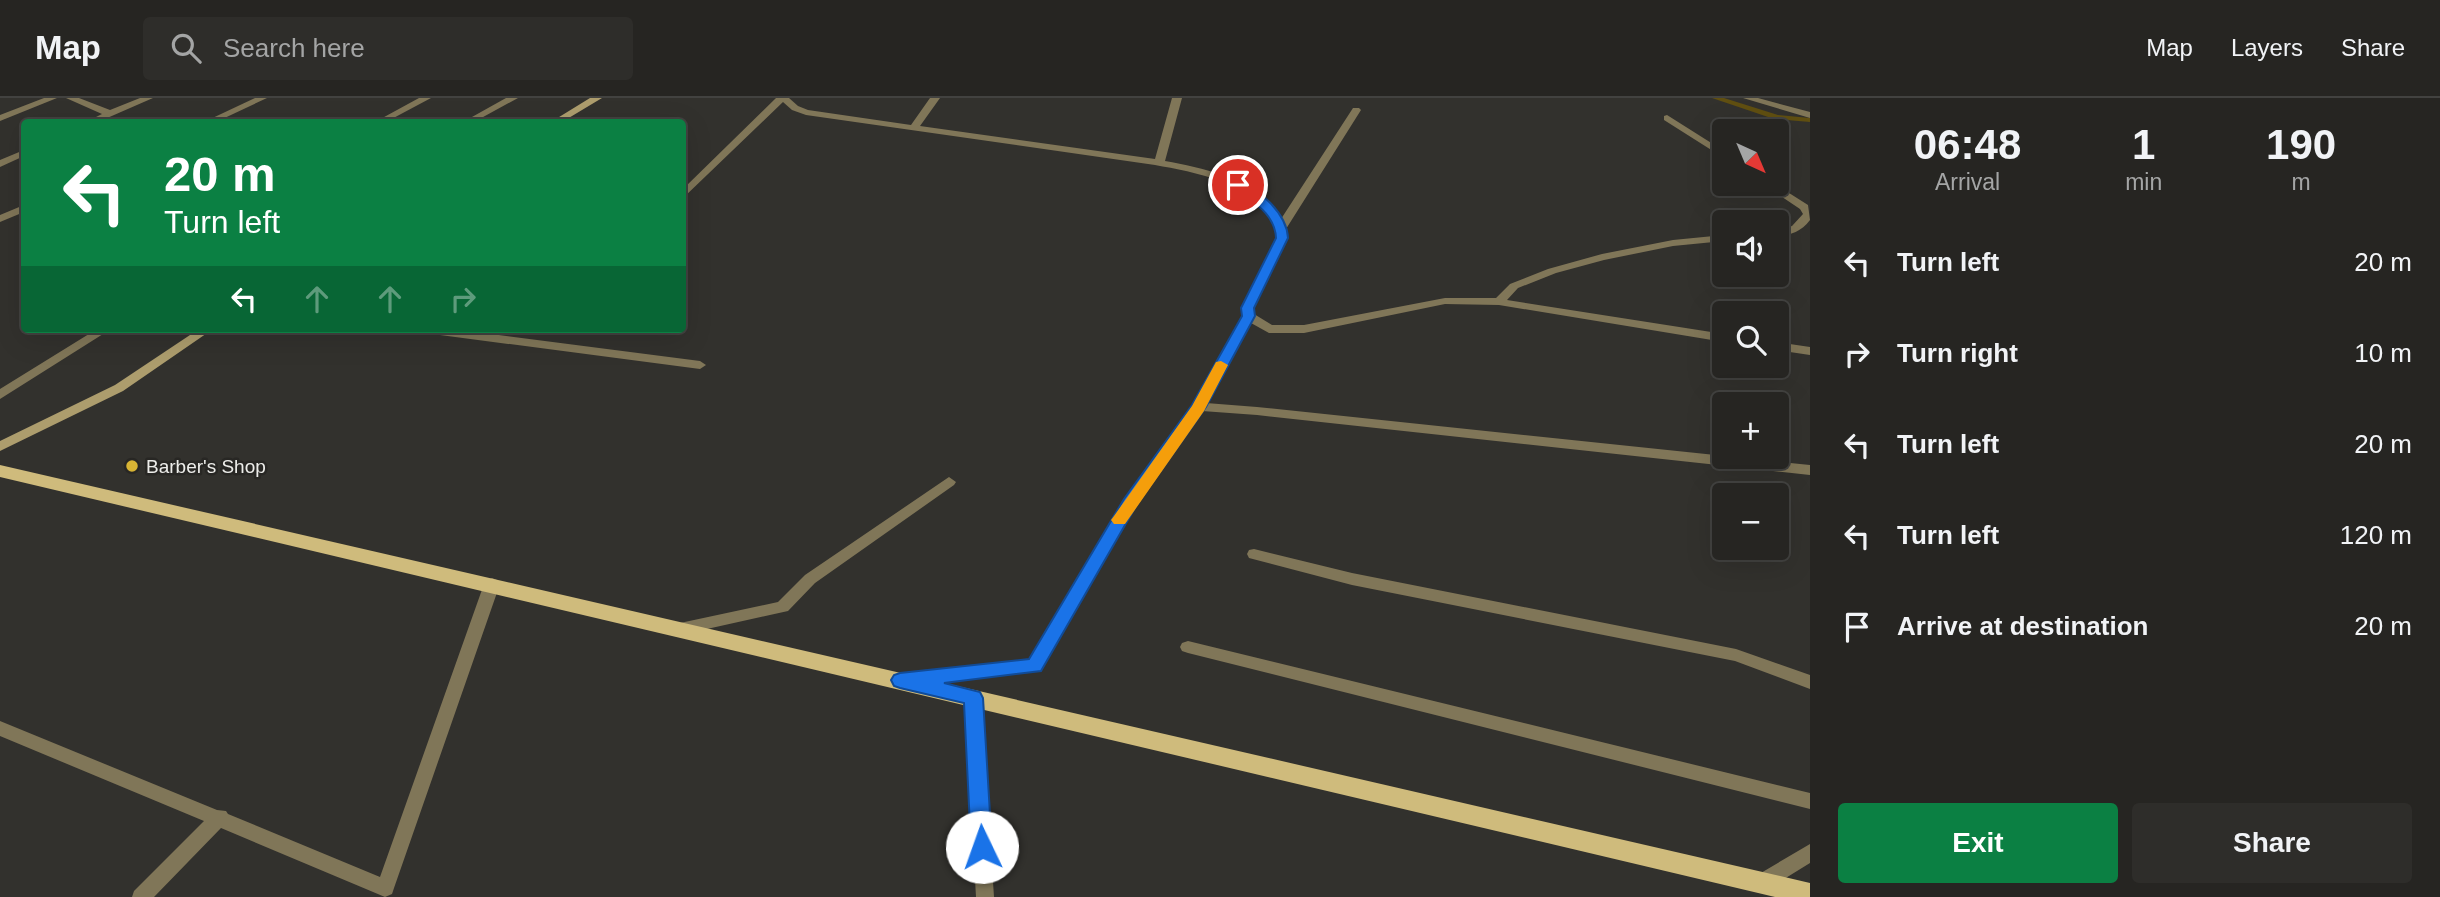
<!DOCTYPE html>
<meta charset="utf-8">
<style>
:root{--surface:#262522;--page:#2e2d2a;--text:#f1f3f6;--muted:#a4a5a5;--line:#424240;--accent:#0b8043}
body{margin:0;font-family:Helvetica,sans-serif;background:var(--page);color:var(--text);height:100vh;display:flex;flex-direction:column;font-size:26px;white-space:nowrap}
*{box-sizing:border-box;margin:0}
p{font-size:23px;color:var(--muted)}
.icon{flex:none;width:38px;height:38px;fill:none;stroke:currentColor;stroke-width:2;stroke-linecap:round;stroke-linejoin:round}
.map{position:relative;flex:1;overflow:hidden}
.side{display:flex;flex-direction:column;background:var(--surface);width:630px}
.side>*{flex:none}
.hud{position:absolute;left:21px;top:21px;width:665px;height:214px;border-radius:7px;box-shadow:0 7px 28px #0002,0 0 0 2px var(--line);background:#0b8043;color:#fff;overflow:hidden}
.needle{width:46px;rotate:136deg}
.buttons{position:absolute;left:1712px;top:21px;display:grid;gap:14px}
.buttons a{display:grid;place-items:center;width:77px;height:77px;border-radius:7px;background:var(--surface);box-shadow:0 7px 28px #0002,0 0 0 2px var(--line);font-size:35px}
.pin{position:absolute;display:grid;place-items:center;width:60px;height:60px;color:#fff;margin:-30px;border:4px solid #fff;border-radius:50%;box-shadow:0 2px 7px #0007}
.me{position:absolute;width:77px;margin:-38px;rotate:357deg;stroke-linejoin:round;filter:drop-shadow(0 0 5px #0008)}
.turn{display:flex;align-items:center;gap:24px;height:147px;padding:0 28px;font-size:32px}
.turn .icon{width:91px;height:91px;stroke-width:2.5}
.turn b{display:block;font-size:49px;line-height:60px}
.lanes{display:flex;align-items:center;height:66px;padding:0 28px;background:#0003;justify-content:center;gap:35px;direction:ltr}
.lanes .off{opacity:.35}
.eta{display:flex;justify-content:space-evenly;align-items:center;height:119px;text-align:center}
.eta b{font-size:42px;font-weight:800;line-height:49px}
.primary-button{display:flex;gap:14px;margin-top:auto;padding:14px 28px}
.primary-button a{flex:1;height:80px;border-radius:7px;background:var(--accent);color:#fff;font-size:28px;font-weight:800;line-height:80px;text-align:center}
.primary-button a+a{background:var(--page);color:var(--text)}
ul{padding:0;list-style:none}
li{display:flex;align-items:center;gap:21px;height:91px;padding:0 28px}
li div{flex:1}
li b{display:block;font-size:26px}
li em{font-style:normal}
header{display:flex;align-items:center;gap:42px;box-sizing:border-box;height:98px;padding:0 35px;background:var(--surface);border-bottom:2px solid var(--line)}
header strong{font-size:33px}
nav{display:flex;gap:38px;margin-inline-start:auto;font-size:24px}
.search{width:490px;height:63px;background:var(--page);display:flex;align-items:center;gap:18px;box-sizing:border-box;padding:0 24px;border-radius:7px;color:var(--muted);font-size:26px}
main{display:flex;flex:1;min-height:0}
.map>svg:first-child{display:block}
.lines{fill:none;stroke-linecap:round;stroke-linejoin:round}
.stream{fill:#604f11;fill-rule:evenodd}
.street{fill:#807658;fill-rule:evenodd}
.secondary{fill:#ad9d6d;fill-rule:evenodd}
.primary{fill:#cfbb7c;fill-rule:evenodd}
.route{fill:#1a73e8;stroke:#114b97;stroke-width:2}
.slow{fill:#f59e0b}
.poi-dot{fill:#d8b434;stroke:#282724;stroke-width:2.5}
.labels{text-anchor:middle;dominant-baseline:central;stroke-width:5;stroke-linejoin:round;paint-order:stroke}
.poi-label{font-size:19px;fill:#ededea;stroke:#282724;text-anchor:start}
</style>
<header>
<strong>Map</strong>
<div class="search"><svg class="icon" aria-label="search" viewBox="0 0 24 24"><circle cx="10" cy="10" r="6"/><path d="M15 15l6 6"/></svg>Search here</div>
<nav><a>Map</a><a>Layers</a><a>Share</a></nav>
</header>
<main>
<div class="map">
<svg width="1810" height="799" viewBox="0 0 1810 799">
<rect width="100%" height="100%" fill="#32312d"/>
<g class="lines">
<path class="stream" d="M 1712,0 L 1724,0 L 1778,17 L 1810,20 L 1810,24 L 1774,21 Z"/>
<path class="street" d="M 44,0 L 57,0 L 0,23 L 0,17 Z
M 66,0 L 79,0 L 110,12 L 140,0 L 153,0 L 98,24 L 86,24 L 102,16 Z
M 255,0 L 267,0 L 216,24 L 204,24 Z
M 419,0 L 431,0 L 386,24 L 375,24 Z
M 506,0 L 518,0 L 474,24 L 463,24 Z
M 776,0 L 789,0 L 798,8 L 808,12 L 911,27 L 930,0 L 940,0 L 920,28 L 1155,61 L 1172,0 L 1182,0 L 1165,63 C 1208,71 1256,81 1281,121 L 1353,10 L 1359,10 L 1361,12 L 1286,131 L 1287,140 L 1253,210 L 1254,216 L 1272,227 L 1304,227 L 1445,200 L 1496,200 L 1510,186 L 1548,171 L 1602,156 L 1673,142 L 1724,137 L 1724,143 L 1673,148 L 1604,162 L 1556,175 L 1518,190 L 1507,202 L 1724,236 L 1724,244 L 1499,207 L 1445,206 L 1304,235 L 1269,235 L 1251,225 L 1206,305 L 1257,309 L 1810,367 L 1810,377 L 1257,317 L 1202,313 L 1135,408 L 1041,573 L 904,589 L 898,587 L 896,582 L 898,577 L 904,575 L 1030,562 L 1125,401 L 1192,307 L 1243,218 L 1241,210 L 1277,140 C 1268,87 1199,75 1155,67 L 806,17 L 792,12 L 783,4 L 682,101 L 682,92 Z
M 1743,0 L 1758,0 L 1810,14 L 1810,20 Z
M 1667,17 L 1724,53 L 1724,60 L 1664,22 L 1664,18 Z
M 24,52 L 24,58 L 0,69 L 0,62 Z
M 1763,86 L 1775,86 L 1808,107 L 1810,122 C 1801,134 1790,137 1776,139 L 1776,133 L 1792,128 L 1803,116 L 1800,111 Z
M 24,107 L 24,114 L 0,124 L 0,117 Z
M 97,231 L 111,231 L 0,301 L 0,291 Z
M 419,231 L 453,231 L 700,263 L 706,267 L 700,271 L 425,235 Z
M 1776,244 L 1810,249 L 1810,257 L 1776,252 Z
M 949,379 L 956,384 L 954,387 L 815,485 L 788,513 L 680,537 L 674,535 L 672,531 L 674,527 L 680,525 L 778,504 L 805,477 Z
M 1254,451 L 1352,475 L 1736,551 L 1810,577 L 1810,591 L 1735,563 L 1352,487 L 1249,460 L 1247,456 L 1249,452 Z
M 492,480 L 497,482 L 500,486 L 394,790 L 392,796 L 385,799 L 221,730 L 154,799 L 132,799 L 134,793 L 204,723 L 0,638 L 0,623 L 217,712 L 226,713 L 228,716 L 380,779 L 484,486 L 487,482 Z
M 1188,543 L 1810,695 L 1810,711 L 1188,555 L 1182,553 L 1180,549 L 1182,545 Z
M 973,593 L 979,595 L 981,600 L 994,799 L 976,799 L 965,600 L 967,595 Z
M 1810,746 L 1810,765 L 1768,791 L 1761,794 L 1754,791 L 1752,785 L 1754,779 Z"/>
<path class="secondary" d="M 590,0 L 602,0 L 562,24 L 551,24 Z
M 199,231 L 213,231 L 123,293 L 0,353 L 0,343 L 115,287 Z"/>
<path class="primary" d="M 0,367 L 1810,785 L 1810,799 L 1775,799 L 0,379 Z"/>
</g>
<path class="route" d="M 1238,83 C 1260,91 1287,116 1288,140 L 1254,210 L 1255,218 L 1206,309 L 1136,408 L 1041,573 L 944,585 L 980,594 L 983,600 L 992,749 L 989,756 L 982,759 L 974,756 L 971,749 L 964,605 L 900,590 L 894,588 L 891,582 L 894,577 L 900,575 L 1029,561 L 1124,401 L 1192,307 L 1242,218 L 1241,210 L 1276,140 C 1275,114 1249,102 1232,87 Z"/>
<path class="slow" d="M 1221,263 L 1228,267 L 1204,313 L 1125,426 L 1114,426 L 1111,422 L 1114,418 L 1192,308 L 1216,264 Z"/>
<circle class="poi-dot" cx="132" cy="368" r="7"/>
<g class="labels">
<g class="poi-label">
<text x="146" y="368">Barber's Shop</text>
</g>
</g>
</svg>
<div class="buttons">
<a><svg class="needle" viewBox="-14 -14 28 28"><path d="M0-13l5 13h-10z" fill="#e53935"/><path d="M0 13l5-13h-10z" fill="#a4a5a5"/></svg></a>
<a><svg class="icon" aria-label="sound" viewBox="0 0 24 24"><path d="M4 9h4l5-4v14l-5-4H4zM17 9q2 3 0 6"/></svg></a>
<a><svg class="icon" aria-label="search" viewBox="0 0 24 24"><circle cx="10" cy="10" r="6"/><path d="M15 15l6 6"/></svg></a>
<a>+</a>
<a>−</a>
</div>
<div class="pin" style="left:1238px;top:87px;background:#d93025"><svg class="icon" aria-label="arrive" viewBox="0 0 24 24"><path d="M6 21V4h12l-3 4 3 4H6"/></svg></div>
<svg class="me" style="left:982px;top:749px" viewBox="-20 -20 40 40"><circle r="19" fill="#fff"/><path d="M0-13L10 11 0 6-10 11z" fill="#1a73e8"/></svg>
<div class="hud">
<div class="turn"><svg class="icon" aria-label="left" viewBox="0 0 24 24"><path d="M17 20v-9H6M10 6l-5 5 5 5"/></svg><div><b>20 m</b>Turn left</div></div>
<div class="lanes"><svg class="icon" aria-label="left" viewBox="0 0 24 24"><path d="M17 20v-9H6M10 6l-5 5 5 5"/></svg><svg class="icon off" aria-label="ahead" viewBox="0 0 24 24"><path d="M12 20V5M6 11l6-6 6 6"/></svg><svg class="icon off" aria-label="ahead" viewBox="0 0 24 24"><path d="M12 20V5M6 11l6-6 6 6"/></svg><svg class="icon off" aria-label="right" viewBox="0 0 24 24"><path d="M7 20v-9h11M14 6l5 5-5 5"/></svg></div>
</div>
</div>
<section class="side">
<div class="eta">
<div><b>06:48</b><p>Arrival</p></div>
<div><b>1</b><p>min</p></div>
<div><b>190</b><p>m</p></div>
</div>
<ul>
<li><svg class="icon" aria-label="left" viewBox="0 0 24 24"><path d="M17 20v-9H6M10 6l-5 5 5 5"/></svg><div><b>Turn left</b></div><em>20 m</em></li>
<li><svg class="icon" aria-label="right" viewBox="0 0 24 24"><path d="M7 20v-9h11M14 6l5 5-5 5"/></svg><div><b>Turn right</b></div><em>10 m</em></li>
<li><svg class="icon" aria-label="left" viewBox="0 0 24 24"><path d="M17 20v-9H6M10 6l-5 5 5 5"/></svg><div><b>Turn left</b></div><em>20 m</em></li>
<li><svg class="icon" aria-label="left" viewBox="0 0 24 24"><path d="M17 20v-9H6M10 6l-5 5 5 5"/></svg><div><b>Turn left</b></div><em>120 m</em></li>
<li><svg class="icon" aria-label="arrive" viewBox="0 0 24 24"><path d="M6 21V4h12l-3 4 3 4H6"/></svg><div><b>Arrive at destination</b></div><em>20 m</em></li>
</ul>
<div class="primary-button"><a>Exit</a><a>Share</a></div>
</section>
</main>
